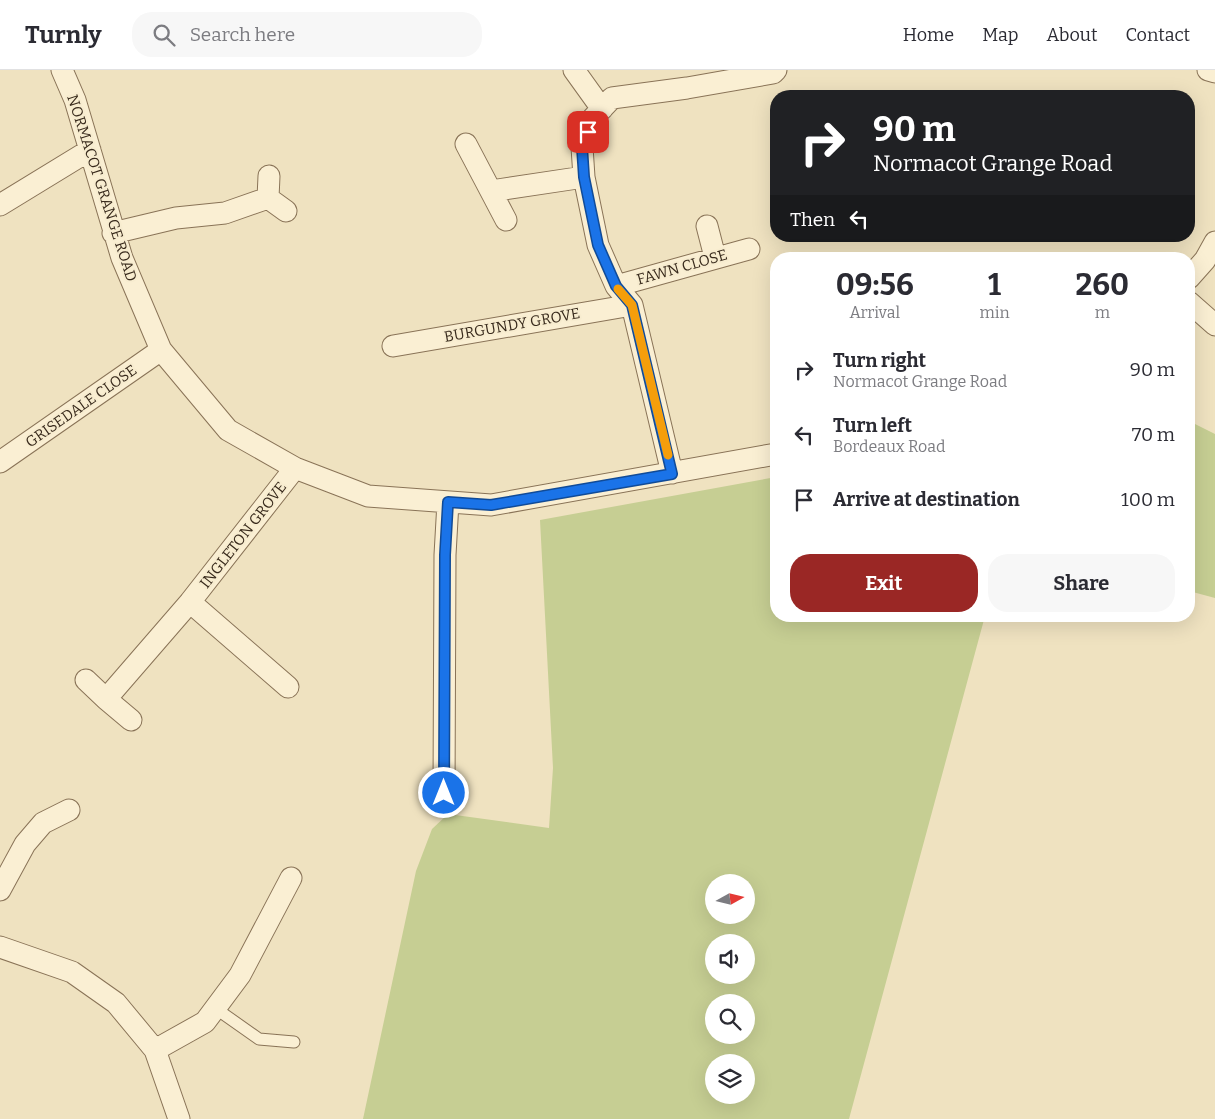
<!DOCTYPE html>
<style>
:root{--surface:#fff;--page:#f7f7f7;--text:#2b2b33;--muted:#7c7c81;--line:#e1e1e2;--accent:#9a2725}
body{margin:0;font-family:Bitter,serif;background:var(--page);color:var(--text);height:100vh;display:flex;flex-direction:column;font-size:19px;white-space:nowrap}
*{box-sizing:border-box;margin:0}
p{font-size:16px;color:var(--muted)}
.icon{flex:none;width:28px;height:28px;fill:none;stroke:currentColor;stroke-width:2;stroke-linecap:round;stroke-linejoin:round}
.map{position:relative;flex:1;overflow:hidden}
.panel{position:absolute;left:770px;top:182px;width:425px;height:370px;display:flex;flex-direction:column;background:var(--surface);border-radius:20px;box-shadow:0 5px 20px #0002}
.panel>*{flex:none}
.top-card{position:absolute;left:770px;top:20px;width:425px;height:152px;border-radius:20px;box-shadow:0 5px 20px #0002;background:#202124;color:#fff;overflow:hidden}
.needle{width:32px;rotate:82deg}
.tools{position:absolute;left:705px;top:804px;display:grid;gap:10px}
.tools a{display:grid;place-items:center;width:50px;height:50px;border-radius:50%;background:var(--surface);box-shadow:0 5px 20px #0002;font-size:25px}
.pin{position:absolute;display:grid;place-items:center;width:42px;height:42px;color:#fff;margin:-21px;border-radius:10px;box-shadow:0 2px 8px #0006}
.me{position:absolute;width:55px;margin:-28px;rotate:0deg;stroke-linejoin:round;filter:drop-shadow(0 0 4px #0008)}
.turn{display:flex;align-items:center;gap:18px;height:105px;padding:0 20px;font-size:22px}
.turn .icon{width:65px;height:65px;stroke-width:2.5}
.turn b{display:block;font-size:35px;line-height:42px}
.then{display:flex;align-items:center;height:48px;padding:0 20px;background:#0003;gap:10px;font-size:19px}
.eta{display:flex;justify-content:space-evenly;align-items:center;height:85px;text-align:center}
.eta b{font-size:30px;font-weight:700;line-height:35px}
.button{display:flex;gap:10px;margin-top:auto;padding:10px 20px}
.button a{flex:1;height:58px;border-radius:20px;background:var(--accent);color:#fff;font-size:20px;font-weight:700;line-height:58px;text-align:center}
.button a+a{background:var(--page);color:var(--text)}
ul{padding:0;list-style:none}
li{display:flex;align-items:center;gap:15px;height:65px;padding:0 20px}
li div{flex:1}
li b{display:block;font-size:19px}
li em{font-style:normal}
header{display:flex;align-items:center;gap:30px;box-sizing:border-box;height:70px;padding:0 25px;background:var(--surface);border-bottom:1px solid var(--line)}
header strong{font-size:24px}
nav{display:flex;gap:28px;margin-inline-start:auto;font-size:18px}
.search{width:350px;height:45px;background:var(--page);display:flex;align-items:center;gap:12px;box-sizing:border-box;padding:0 18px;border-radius:20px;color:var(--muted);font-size:19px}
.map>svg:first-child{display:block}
.green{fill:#c6ce93;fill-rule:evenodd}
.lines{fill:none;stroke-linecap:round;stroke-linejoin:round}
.lane-casing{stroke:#897357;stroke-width:13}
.street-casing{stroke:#897357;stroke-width:23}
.lane{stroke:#faefd3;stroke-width:11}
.street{stroke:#faefd3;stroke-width:21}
.route-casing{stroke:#114b97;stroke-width:12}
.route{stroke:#1a73e8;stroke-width:9}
.slow{stroke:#f59e0b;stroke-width:9}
.labels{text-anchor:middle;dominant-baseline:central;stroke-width:4;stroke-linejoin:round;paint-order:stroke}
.street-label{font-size:15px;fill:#382a1c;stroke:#f7eccf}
</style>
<header>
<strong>Turnly</strong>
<div class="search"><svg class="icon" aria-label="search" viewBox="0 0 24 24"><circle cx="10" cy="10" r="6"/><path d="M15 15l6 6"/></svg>Search here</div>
<nav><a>Home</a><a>Map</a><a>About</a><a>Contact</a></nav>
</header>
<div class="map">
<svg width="1215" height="1049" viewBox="0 0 1215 1049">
<rect width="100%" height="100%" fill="#efe2c0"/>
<path class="green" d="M 1189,351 L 1215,364 L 1215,528 L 1189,521 Z
M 776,407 L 776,546 L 985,546 L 849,1049 L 363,1049 L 416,801 L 432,759 L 448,744 L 549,758 L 553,698 L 540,450 ZM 746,812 L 746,845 L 714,845 L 714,812 ZM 746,872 L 746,905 L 714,905 L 714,872 ZM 746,932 L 746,965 L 714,965 L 714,932 ZM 746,992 L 746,1025 L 714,1025 L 714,992 Z"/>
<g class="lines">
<defs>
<path id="lane" d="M 215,938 L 259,969 L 294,972"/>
<path id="street" d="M 62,0 L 75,30 L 122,188 L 161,280 L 228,360 L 295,398 L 368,426 L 491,435 L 776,384
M 574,0 L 602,39
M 1208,0 L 1215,2
M 466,74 L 506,150
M 269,106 L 268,128 L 286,141
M 491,121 L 584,107
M 0,135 L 90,80
M 707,156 L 715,187
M 113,163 L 176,148 L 225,143 L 268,128
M 1189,208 L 1205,190 L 1215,172
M 616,216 L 749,179
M 1189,232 L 1215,255
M 393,276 L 632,235
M 0,392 L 161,280
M 672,403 L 632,235 L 616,216 L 598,175 L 584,107 L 582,77 L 593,48 L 612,28 L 687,18 L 773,3 L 776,0
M 190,532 L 288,617
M 86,610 L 106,629
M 131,650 L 106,629 L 190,532 L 295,398
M 444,723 L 445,485 L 448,432
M 0,820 L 25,774 L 43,753 L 69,740
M 0,877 L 72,902 L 116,933 L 155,980 L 179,1049
M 155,980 L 205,952 L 240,905 L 291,808"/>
</defs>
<use href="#lane" class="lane-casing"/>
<use href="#street" class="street-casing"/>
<use href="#lane" class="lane"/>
<use href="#street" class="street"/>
</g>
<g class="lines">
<defs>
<path id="route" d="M 444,723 L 445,485 L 448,432 L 491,435 L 672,404 L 632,235 L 616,216 L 598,175 L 584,107 L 582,77 L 588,62"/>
</defs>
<use href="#route" class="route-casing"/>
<use href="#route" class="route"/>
<path class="slow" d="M 618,219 L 632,235 L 668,385"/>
</g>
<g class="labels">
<g class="street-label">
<text transform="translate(102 118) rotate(72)">NORMACOT GRANGE ROAD</text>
<text transform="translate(682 197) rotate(-16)">FAWN CLOSE</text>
<text transform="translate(512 255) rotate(-10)">BURGUNDY GROVE</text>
<text transform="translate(81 336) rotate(-35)">GRISEDALE CLOSE</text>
<text transform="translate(243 465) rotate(-52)">INGLETON GROVE</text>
</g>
</g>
</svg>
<div class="tools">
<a><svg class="needle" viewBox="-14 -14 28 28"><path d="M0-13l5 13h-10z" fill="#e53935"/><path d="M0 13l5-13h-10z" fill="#7c7c81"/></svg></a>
<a><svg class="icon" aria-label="sound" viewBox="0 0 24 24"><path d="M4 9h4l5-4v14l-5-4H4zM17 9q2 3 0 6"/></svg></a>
<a><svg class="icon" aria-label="search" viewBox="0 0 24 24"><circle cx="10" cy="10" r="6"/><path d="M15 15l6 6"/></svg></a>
<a><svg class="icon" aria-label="layers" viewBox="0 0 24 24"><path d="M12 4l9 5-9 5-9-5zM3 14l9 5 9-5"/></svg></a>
</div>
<div class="pin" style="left:588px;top:62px;background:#d93025"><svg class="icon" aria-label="arrive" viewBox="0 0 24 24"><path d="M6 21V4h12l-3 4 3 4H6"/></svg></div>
<svg class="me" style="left:444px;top:723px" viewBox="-20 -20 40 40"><circle r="17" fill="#1a73e8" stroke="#fff" stroke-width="3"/><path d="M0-11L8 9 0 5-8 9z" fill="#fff"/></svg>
<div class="top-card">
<div class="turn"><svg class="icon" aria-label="right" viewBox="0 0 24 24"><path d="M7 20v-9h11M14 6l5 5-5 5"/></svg><div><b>90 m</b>Normacot Grange Road</div></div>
<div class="then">Then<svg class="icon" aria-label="left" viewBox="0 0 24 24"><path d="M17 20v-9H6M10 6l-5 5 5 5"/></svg></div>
</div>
<section class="panel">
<div class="eta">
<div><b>09:56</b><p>Arrival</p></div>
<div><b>1</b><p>min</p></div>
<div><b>260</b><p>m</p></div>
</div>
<ul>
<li><svg class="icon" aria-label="right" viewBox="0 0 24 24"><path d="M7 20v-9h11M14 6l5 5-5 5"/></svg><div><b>Turn right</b><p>Normacot Grange Road</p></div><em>90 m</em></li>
<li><svg class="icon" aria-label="left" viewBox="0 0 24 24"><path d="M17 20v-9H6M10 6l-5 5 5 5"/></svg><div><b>Turn left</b><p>Bordeaux Road</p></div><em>70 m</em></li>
<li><svg class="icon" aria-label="arrive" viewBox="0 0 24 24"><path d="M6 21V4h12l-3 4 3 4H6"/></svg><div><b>Arrive at destination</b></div><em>100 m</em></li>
</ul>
<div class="button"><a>Exit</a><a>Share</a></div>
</section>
</div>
